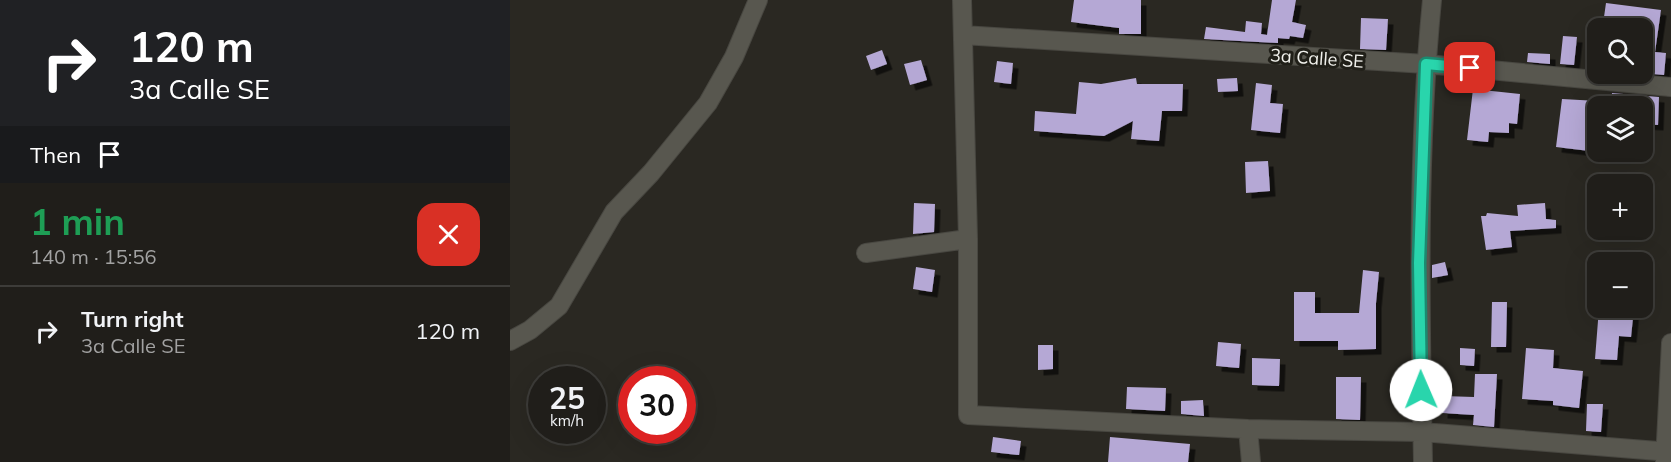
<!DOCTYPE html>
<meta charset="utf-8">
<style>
:root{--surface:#201e1a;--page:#2d2b27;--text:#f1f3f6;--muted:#a2a2a2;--line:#3d3c39}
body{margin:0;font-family:Mulish,sans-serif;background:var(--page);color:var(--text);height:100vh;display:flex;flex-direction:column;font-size:22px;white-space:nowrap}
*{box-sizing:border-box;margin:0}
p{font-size:20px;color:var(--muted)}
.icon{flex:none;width:33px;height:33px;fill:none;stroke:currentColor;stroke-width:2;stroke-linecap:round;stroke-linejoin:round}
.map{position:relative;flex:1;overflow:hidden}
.details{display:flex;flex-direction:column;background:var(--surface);width:510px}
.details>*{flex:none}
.top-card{background:#202124;color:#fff;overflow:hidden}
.tools{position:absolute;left:1077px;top:18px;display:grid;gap:12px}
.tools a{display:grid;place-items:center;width:66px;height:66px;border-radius:12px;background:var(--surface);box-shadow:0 6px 24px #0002,0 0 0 2px var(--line);font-size:30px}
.speed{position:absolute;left:18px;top:366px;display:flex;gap:12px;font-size:30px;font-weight:700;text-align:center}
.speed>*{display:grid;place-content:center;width:78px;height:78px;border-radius:50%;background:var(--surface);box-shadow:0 6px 24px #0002,0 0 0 2px var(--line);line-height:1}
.speed small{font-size:15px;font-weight:400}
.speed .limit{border:9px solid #d22;background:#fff;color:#111}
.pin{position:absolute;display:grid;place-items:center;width:51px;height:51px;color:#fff;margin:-26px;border-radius:12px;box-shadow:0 3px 9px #0006}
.me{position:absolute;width:66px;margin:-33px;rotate:359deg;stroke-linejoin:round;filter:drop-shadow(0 0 4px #0008)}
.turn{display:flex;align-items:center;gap:21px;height:126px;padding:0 30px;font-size:27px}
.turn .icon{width:78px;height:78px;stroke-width:2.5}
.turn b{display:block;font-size:42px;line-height:51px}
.then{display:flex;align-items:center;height:57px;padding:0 30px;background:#0003;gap:12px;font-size:22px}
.round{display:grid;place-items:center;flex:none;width:63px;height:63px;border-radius:18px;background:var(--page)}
.summary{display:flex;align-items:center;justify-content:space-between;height:102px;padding:0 30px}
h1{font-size:36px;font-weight:700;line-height:45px;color:#1e9e55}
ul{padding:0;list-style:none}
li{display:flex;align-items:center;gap:18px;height:90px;padding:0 30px;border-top:2px solid var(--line)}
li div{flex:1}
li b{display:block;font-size:22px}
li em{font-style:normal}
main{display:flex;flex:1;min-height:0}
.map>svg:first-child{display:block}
.building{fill:#b5a8d5;filter:url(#shadow)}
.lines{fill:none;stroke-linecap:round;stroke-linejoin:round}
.minor-casing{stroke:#484741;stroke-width:20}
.minor{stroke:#58574f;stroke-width:18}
.route-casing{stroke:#1b8a70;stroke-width:15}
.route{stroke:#29d5ac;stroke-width:10}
.labels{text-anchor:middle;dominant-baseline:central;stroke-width:6;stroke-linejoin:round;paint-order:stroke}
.street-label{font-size:18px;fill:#f1f1ec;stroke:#201f18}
</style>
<main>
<section class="details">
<div class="top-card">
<div class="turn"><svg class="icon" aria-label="right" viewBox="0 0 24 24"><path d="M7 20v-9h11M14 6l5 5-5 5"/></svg><div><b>120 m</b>3a Calle SE</div></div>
<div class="then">Then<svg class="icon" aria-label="arrive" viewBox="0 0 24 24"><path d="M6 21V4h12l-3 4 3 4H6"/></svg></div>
</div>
<div class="summary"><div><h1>1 min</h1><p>140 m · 15:56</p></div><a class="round" style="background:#d93025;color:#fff"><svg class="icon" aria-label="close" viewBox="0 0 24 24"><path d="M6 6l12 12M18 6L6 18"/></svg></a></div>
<ul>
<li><svg class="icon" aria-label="right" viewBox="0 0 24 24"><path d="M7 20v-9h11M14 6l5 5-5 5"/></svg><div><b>Turn right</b><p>3a Calle SE</p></div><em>120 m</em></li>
</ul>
</section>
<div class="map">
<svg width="1161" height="462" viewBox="0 0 1161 462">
<defs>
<filter id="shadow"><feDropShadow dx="5.5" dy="5.5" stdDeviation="0" flood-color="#0009"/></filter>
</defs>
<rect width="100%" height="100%" fill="#2a2822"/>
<path class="building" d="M 564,0 L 631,0 L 631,34 L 609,34 L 609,28 L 561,22 Z
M 762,0 L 786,0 L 782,22 L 796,25 L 793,38 L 780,36 L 779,39 L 768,38 L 768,43 L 694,39 L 696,27 L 735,32 L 736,21 L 752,23 L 751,34 L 757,35 Z
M 1096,3 L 1151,10 L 1145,52 L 1156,53 L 1154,75 L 1132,73 L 1132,28 L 1120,26 L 1121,22 L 1094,17 Z
M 851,18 L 878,19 L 876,50 L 850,49 Z
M 1053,36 L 1067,37 L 1064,65 L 1050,64 Z
M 372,50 L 377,64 L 361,70 L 356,56 Z
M 1018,53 L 1040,54 L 1040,64 L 1017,62 Z
M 411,60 L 417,80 L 400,85 L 394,64 Z
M 487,61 L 503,63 L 501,84 L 484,82 Z
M 626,78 L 627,84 L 673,84 L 672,111 L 652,111 L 649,141 L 621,139 L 623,121 L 594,136 L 524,131 L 525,111 L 566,114 L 569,82 L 591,84 Z
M 727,78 L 728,91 L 708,92 L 707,79 Z
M 746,83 L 762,85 L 760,103 L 773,104 L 770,133 L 741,130 Z
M 963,89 L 1010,94 L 1007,124 L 999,123 L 999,133 L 979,132 L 978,142 L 957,140 Z
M 1102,93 L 1149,97 L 1148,125 L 1132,124 L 1132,106 L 1101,106 Z
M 1052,99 L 1088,101 L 1088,152 L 1046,147 Z
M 758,161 L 760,191 L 736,193 L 735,162 Z
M 404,203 L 425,204 L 424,232 L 403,234 Z
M 1035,203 L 1036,219 L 1046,220 L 1046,228 L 1000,231 L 1002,247 L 976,250 L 971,216 L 976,216 L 977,213 L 1008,216 L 1007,205 Z
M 935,262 L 938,275 L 922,278 L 922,265 Z
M 406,267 L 425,270 L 422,292 L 403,289 Z
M 853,270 L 869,272 L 866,303 L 866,349 L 828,350 L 828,341 L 784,341 L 784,292 L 805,292 L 805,313 L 849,313 Z
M 982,302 L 997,302 L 996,347 L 981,347 Z
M 1089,308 L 1124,308 L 1121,337 L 1109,336 L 1107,360 L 1085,359 Z
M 708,342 L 731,344 L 729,368 L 706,366 Z
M 528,345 L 543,345 L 543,369 L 528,370 Z
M 950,348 L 965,349 L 964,366 L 950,365 Z
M 1016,348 L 1044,350 L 1043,368 L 1073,371 L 1069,408 L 1043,405 L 1043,401 L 1012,399 Z
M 742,358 L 770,359 L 769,386 L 742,385 Z
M 965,374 L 987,374 L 984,427 L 963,425 L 964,415 L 932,413 L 933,396 L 964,397 Z
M 826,377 L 851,377 L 850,420 L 826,419 Z
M 617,387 L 656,388 L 655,411 L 616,409 Z
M 693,400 L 694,416 L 671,414 L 671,401 Z
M 1077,404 L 1093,404 L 1091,432 L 1076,431 Z
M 483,437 L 511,441 L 509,455 L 481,452 Z
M 600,437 L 680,444 L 678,462 L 598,462 Z"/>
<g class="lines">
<defs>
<path id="minor" d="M 452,0 L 458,239 L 458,415 L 738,429 L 912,432 L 1161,452
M 453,35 L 916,64 L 1161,87
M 356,253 L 458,239
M 0,341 L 20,330 L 49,306 L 104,212 L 141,173 L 198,103 L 224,57 L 248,0
M 738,429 L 741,462
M 1155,461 L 1161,343
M 913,462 C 910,308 907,153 922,0"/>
</defs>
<use href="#minor" class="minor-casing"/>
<use href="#minor" class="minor"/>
</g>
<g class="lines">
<defs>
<path id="route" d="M 911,390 L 909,263 L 916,64 L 960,68"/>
</defs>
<use href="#route" class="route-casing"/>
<use href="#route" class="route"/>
</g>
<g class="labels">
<g class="street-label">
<text transform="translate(807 58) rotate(4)">3a Calle SE</text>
</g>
</g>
</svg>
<div class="tools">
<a><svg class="icon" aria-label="search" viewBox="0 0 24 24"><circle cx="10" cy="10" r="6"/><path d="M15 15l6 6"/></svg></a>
<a><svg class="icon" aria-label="layers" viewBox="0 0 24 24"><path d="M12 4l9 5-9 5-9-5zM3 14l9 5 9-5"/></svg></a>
<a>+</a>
<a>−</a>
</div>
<div class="speed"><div>25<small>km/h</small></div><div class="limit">30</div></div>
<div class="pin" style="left:960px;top:68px;background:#d93025"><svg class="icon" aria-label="arrive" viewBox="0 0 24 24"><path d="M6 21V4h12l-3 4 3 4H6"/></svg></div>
<svg class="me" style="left:911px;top:390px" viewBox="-20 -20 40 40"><circle r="19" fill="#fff"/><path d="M0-13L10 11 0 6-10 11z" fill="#29d5ac"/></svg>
</div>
</main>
